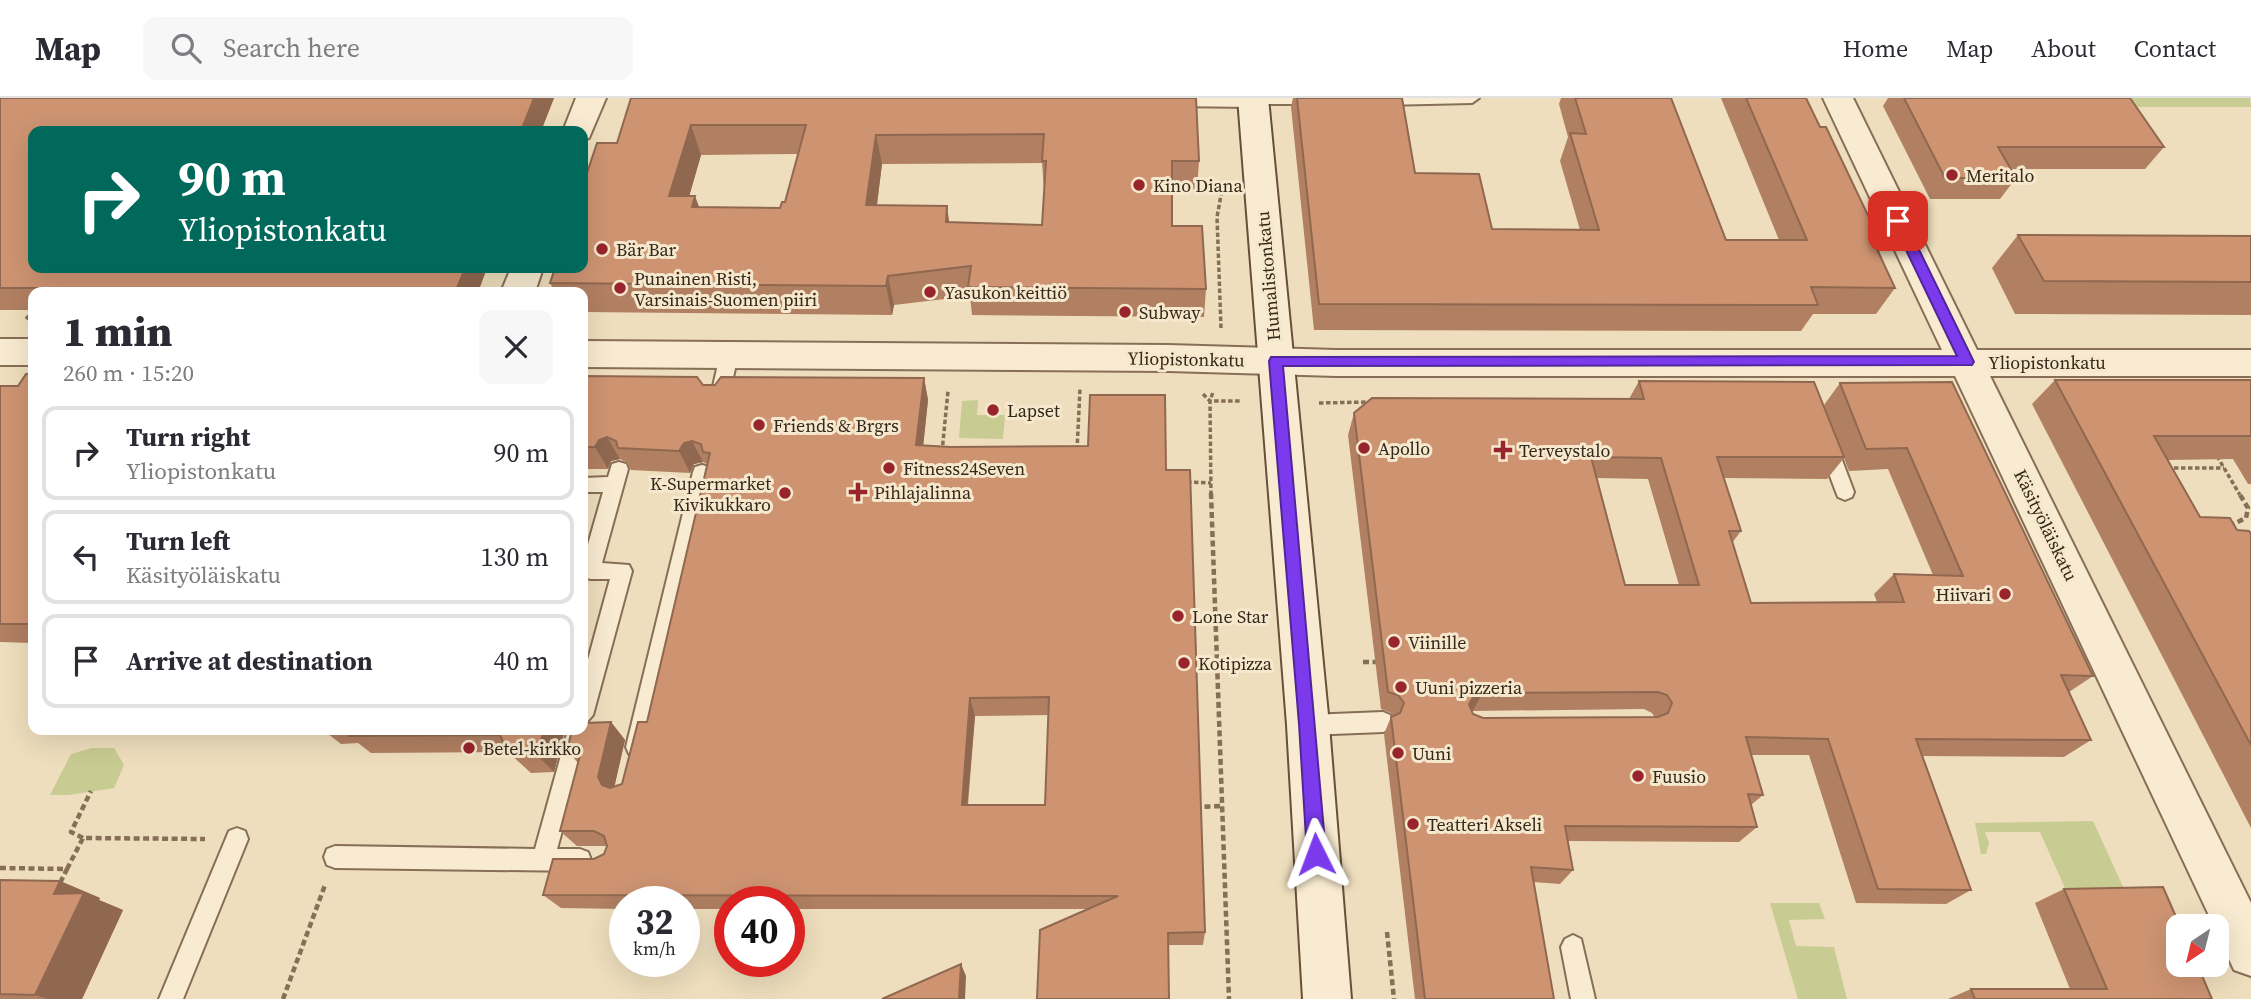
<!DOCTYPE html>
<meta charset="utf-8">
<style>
:root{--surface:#fff;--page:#f7f7f7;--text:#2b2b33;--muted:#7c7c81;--line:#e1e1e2}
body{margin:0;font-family:"Source Serif 4",serif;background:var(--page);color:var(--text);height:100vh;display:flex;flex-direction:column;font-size:26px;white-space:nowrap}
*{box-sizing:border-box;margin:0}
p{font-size:23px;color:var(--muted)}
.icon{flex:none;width:38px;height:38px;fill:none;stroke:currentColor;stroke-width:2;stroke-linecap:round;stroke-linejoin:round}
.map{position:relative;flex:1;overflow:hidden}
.sheet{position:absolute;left:28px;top:189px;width:560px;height:448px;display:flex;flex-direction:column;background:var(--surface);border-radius:14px;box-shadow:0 7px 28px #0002}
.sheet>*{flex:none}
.top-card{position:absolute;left:28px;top:28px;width:560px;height:147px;border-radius:14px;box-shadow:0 7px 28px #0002;background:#00695c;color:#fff;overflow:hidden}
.needle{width:46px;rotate:215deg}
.controls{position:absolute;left:2166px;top:816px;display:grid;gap:14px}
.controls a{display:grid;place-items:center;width:63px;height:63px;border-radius:14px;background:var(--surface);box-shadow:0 7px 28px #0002;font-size:35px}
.speed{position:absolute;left:609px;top:788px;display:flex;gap:14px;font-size:35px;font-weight:700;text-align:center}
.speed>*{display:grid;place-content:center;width:91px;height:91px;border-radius:50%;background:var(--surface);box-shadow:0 7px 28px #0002;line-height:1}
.speed small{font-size:18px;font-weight:400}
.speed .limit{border:10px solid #d22;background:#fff;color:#111}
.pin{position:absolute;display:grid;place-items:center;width:60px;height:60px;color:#fff;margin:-30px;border-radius:14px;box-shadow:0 4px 10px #0006}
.me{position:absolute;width:77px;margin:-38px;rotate:357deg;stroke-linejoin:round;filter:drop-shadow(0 0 5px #0008)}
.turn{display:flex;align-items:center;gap:24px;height:147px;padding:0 35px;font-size:32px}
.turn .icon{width:91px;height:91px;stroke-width:2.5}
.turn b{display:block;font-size:49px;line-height:60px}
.round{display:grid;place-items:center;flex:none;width:74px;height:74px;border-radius:14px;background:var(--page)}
.headline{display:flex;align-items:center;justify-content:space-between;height:119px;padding:0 35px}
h1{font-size:42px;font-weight:800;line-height:52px}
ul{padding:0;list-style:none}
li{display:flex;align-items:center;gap:21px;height:94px;margin:0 14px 10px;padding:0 21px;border:4px solid var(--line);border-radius:14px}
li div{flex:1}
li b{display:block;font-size:26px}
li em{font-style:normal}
header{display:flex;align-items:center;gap:42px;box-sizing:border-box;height:98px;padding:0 35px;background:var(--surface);border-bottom:2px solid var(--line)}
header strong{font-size:33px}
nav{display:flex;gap:38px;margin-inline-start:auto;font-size:24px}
.search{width:490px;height:63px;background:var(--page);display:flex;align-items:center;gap:18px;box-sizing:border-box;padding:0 24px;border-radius:14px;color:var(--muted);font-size:26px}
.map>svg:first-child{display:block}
.green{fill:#c8cc92}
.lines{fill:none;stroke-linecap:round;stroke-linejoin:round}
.lane-casing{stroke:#876e56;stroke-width:4}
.street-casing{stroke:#876e56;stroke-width:4}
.secondary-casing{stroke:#684f3a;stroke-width:4}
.path-far1{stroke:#876e56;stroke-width:3.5;stroke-dasharray:4.5 2.5;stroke-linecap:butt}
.path{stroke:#876e56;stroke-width:4.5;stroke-dasharray:6 3.5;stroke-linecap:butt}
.lane{fill:#f9ebd1;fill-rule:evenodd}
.street{fill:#f9ebd1;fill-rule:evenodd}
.secondary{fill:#f9ebd1;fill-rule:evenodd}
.wall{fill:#b17f62;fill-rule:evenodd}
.shaded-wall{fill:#906850}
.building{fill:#ce9472;stroke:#906850;stroke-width:2;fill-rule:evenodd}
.route{fill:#7c3aed;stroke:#51269a;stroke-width:2}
.poi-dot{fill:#97252b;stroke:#f6e8cd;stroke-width:2.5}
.labels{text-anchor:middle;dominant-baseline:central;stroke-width:6;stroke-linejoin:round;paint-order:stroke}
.poi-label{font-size:18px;fill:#36271b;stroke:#f6e8cd;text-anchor:start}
.street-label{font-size:18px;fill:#36271b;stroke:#f6e8cd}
</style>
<header>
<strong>Map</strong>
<div class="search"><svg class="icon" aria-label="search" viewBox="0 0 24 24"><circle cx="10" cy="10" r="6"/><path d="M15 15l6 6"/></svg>Search here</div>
<nav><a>Home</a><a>Map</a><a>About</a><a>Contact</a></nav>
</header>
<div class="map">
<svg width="2251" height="901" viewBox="0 0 2251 901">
<rect width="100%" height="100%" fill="#eedebd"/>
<path class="green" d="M 2131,0 L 2250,0 L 2251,9 L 2137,9 Z
M 978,302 L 977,317 L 1005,317 L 1003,341 L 959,340 L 962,303 Z
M 92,650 L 114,650 L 124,667 L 114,690 L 68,697 L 50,697 L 71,656 Z
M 2093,723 L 2130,804 L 2068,797 L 2040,734 L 1985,734 L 1989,745 L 1986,756 L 1981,756 L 1975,725 Z
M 1770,805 L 1819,805 L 1825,821 L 1789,822 L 1796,848 L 1834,849 L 1847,901 L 1798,901 Z"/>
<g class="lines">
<defs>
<path id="lane" d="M 1165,0 L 1325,0 L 1325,1 L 1318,6 L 1259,6 L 1253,9 L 1170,8 L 1165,6 Z
M 1377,0 L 1479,0 L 1472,5 L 1383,7 L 1378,5 Z
M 729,250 L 735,252 L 738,257 L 728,302 L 725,307 L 713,307 L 710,302 L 720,257 L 723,252 Z
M 1827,339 L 1833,341 L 1836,346 L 1854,394 L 1852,399 L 1845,402 L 1838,399 L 1836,394 L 1818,346 L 1821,341 Z
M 619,364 L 626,366 L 628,371 L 602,465 L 629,467 L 632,473 L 593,617 L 586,625 L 590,632 L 557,751 L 580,751 L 588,754 L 591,762 L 588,770 L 580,773 L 335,770 L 327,767 L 324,759 L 327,751 L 335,748 L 535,751 L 568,632 L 583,632 L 583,580 L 610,481 L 590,481 L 583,478 L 583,464 L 603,394 L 583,394 L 583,380 L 608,379 L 612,366 Z
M 702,367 L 709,369 L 711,374 L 648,649 L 645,656 L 637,659 L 629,656 L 626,649 L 693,374 L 695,369 Z
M 1383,614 L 1390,617 L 1394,624 L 1390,631 L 1383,634 L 1308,637 L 1301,634 L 1297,627 L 1301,620 L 1308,617 Z
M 237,730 L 245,733 L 248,741 L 183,901 L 159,901 L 229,733 Z
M 1573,837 L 1581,841 L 1595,901 L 1571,901 L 1561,849 L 1565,841 Z"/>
<path id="street" d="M 576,0 L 606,0 L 589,40 L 583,42 L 583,33 L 563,33 Z
M 1823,0 L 1853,0 L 1977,252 L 2251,252 L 2251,278 L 1990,278 L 2251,805 L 2251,878 L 2234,872 L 2217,835 L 2217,828 L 2214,828 L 1955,278 L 1336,278 L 1168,273 L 583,269 L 583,243 L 1168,247 L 1336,252 L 1942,252 Z
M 511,170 L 543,170 L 535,194 L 501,194 Z
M 0,241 L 33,241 L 33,267 L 0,267 Z"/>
<path id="secondary" d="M 1238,0 L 1268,0 L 1329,627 L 1351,901 L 1303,901 L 1287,627 Z"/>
</defs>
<use href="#lane" class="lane-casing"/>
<use href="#street" class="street-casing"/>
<use href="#secondary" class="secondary-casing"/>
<path class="path-far1" d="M 26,221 L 33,213
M 1221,230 L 1217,119 L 1222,92
M 1203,296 L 1210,303 L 1240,303
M 1319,305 L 1370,304
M 1077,352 L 1080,291
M 942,354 L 948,293
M 2217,358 L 2240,397
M 2167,370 L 2224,370
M 1187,384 L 1211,385
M 1211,397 L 1210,303 L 1213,294"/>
<path class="path" d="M 1211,395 L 1229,901
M 2229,428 L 2246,420 L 2248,410 L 2239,395
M 1363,564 L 1376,564
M 1195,709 L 1221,708
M 83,740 L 71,734 L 91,693
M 0,770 L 67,771 L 58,789
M 67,771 L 83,740 L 205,741
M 1387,834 L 1394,901
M 283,901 L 325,787"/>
<use href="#lane" class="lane"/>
<use href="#street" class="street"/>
<use href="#secondary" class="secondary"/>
</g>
<path class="wall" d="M 0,0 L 554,0 L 541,33 L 33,33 L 487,170 L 478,194 L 33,194 L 33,212 L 0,212 Z
M 631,0 L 1196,0 L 1199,63 L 1197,92 L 1172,92 L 1172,128 L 1206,191 L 1204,219 L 972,217 L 970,198 L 894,207 L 892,217 L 583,214 L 583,194 L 555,194 L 550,185 L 617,45 ZM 798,56 L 785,104 L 780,110 L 699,109 L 689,98 L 701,57 ZM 1042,65 L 1044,92 L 1042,127 L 950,124 L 877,107 L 882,66 Z
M 1293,0 L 1402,0 L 1415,75 L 1492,131 L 1580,132 L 1560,63 L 1568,39 L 1559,6 L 1561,0 L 1671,0 L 1726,142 L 1779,142 L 1721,0 L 1806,0 L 1820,29 L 1883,149 L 1879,154 L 1895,190 L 1876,216 L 1813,216 L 1801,233 L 1314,232 L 1291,9 Z
M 1888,0 L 2130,0 L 2164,49 L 2145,71 L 2011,71 L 2016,80 L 2000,101 L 1930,101 L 1883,8 Z
M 2018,137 L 2251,138 L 2251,217 L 2015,216 L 1992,170 Z
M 33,276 L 33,545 L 0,544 L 0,288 L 18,288 Z
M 583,278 L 703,287 L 924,280 L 928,302 L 923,347 L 1166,372 L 1205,834 L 1203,847 L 1168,847 L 1087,811 L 789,811 L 789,803 L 730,803 L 730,811 L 684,811 L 684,803 L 625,803 L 625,811 L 561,810 L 543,797 L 594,761 L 604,756 L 607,748 L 577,748 L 560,733 L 578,665 L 567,652 L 611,624 L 625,642 L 614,689 L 622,686 L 647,624 L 707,366 L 703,364 L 694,366 L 690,375 L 631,372 L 626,364 L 620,361 L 611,363 L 608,371 L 583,371 ZM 1049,617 L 1045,707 L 968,707 L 975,618 Z
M 2055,282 L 2251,282 L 2251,386 L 2248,386 L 2233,361 L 2167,362 L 2200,419 L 2251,436 L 2251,730 L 2032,306 Z
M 1639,283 L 1839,347 L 1824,307 L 1840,285 L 1952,284 L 2093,578 L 2069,594 L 2091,642 L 2064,659 L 1923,658 L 1971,792 L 1946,806 L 1856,805 L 1809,657 L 1751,657 L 1763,697 L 1751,707 L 1757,729 L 1739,744 L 1568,743 L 1573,772 L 1560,786 L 1533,784 L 1554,901 L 1415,901 L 1384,636 L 1391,619 L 1393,618 L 1391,615 L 1381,611 L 1348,337 L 1354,315 L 1629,301 ZM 1844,360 L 1849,373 L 1888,371 L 1933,477 L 1894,476 L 1874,496 L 1877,504 L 1751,505 L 1732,445 L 1741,433 L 1724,380 L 1827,381 ZM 1597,380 L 1648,381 L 1679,487 L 1625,487 ZM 1644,611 L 1652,615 L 1655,620 L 1483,620 L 1473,616 L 1472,613 Z
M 323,632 L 565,632 L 554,674 L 531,675 L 508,654 L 371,655 L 358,645 L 341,646 Z
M 0,782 L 60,783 L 100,800 L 99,802 L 123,812 L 82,901 L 0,901 Z
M 2064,791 L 2212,901 L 1948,901 L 1971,891 L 2070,891 L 2035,805 Z"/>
<path class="shaded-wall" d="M 534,0 L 554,0 L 541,33 L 521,33 Z
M 691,27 L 701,57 L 681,127 L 669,98 Z
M 876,37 L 882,66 L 873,136 L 866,107 Z
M 695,98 L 706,127 L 692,109 Z
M 947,108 L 951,137 L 946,124 Z
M 465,170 L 487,170 L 478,194 L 459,194 L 457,190 Z
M 888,178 L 894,207 L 892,217 L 886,188 Z
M 924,280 L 928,302 L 921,369 L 916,347 Z
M 607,339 L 620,361 L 611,363 L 608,371 L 595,349 L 599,342 Z
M 692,343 L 703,364 L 694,366 L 690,375 L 679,353 L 684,345 Z
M 1483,595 L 1473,612 L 1465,616 L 1474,598 Z
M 970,600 L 975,618 L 966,722 L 962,707 Z
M 611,624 L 625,642 L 613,695 L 602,687 L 598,679 Z
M 544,632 L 565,632 L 554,674 L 537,657 Z
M 60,783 L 100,800 L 99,802 L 123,812 L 82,901 L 48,901 L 35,897 L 54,796 Z
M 961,866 L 966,878 L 965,901 L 959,901 Z"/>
<path class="building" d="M 0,0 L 534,0 L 521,33 L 33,33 L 33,170 L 465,170 L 457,190 L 0,190 Z
M 631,0 L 1196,0 L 1199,63 L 1172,63 L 1172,128 L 1202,128 L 1206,191 L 968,189 L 971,168 L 888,178 L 886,188 L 550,185 L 555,170 L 583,170 L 583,87 L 597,45 L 617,45 ZM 691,27 L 806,27 L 785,104 L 782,104 L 780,110 L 692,109 L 695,98 L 669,98 ZM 1044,36 L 1042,63 L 1046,63 L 1042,127 L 946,124 L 947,108 L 866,107 L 876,37 Z
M 1297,0 L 1402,0 L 1415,75 L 1479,76 L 1492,131 L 1599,132 L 1570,35 L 1586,36 L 1575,0 L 1671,0 L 1726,142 L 1807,142 L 1746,0 L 1806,0 L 1820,29 L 1826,29 L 1883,149 L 1876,149 L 1895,190 L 1811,189 L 1818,207 L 1319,206 Z
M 1904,0 L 2130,0 L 2164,49 L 1998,49 L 2016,80 L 1945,80 Z
M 2018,137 L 2251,138 L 2251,184 L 2044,183 Z
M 26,276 L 33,276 L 33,460 L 29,467 L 33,467 L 33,526 L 0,526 L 0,288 L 18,288 Z
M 583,278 L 697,279 L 703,287 L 715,287 L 721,279 L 924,280 L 916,347 L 951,349 L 1088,348 L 1090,297 L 1165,297 L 1166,372 L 1190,372 L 1205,834 L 1168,835 L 1169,901 L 1037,901 L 1040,832 L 1118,798 L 543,797 L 553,761 L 594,761 L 604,756 L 607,748 L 604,738 L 594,733 L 560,733 L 582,650 L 567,652 L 572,632 L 583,632 L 583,625 L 611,624 L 598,679 L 602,687 L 610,690 L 622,686 L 638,624 L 647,624 L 710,355 L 703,354 L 701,346 L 692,343 L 684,345 L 679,353 L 618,350 L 616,343 L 607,339 L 599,342 L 595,349 L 583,349 ZM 1049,599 L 1045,707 L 962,707 L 970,600 Z
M 2055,282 L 2251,282 L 2251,338 L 2154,338 L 2200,419 L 2230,420 L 2237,432 L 2249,433 L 2251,436 L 2251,647 Z
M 1639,283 L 1814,284 L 1844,359 L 1717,359 L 1741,433 L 1729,433 L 1751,505 L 1904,504 L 1894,476 L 1963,478 L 1907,350 L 1866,351 L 1840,285 L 1952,284 L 2093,578 L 2061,577 L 2091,642 L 1916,641 L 1971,792 L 1878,791 L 1828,641 L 1746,639 L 1763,697 L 1748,696 L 1757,729 L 1565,728 L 1573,772 L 1531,769 L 1554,901 L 1425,901 L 1391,619 L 1400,615 L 1404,605 L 1398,597 L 1388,594 L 1354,315 L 1372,300 L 1644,301 ZM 1591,359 L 1661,360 L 1699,487 L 1625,487 ZM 1658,594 L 1667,597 L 1672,605 L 1668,615 L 1658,619 L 1483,620 L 1473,616 L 1469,606 L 1474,598 L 1483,595 Z
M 351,632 L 544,632 L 537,657 L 513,658 L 507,653 L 500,637 L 349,638 Z
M 0,782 L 60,783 L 54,796 L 84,795 L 35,897 L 0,896 Z
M 2163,789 L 2180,828 L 2179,828 L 2179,866 L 2197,866 L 2212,901 L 1975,901 L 1971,891 L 2107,891 L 2064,791 Z
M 961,866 L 959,901 L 882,901 Z"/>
<path class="route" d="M 1898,119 L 1905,123 L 1974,264 L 1972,267 L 1283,268 L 1326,756 L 1323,763 L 1316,765 L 1310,763 L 1307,756 L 1299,626 L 1269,263 L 1271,259 L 1957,258 L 1892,123 Z"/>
<g class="poi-dot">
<circle cx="1952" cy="77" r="7"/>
<circle cx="1139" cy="87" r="7"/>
<circle cx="602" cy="151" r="7"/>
<circle cx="620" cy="190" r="7"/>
<circle cx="930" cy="194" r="7"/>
<circle cx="1125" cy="214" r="7"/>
<circle cx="993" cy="312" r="7"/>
<circle cx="759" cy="327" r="7"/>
<circle cx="1364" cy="350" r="7"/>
<path d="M1499.5 341.5h7v7h7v7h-7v7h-7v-7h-7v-7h7z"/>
<circle cx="889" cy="370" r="7"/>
<path d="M854.5 383.5h7v7h7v7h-7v7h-7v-7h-7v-7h7z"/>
<circle cx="785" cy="395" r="7"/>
<circle cx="2005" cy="496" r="7"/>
<circle cx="1178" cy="518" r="7"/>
<circle cx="1394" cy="544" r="7"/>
<circle cx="1184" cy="565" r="7"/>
<circle cx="1401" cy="589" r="7"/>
<circle cx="469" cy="650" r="7"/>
<circle cx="1398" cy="655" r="7"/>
<circle cx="1638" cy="678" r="7"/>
<circle cx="1413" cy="726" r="7"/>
</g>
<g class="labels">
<g class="poi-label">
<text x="1966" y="77">Meritalo</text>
<text x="1153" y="87">Kino Diana</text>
<text x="616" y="151">Bär Bar</text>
<text x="634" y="180">Punainen Risti,<tspan x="634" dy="21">Varsinais-Suomen piiri</tspan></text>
<text x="944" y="194">Yasukon keittiö</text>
<text x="1139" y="214">Subway</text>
<text x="1007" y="312">Lapset</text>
<text x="773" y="327">Friends &amp; Brgrs</text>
<text x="1378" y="350">Apollo</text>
<text x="1519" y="352">Terveystalo</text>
<text x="903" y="370">Fitness24Seven</text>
<text x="771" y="385" text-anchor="end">K-Supermarket<tspan x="771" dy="21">Kivikukkaro</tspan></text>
<text x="874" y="394">Pihlajalinna</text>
<text x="1991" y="496" text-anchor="end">Hiivari</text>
<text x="1192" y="518">Lone Star</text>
<text x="1408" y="544">Viinille</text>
<text x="1198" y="565">Kotipizza</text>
<text x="1415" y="589">Uuni pizzeria</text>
<text x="483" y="650">Betel-kirkko</text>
<text x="1412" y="655">Uuni</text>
<text x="1652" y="678">Fuusio</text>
<text x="1427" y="726">Teatteri Akseli</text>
</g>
<g class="street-label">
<text transform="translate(1268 178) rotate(-95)">Humalistonkatu</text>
<text transform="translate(1186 261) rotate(1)">Yliopistonkatu</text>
<text x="2047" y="264">Yliopistonkatu</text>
<text transform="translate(2046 427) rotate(64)">Käsityöläiskatu</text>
</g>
</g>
</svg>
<div class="controls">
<a><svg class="needle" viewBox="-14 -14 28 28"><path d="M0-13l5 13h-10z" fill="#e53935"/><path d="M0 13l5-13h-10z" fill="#7c7c81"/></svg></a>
</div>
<div class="speed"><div>32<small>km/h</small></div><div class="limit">40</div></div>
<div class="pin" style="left:1898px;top:123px;background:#d93025"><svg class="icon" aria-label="arrive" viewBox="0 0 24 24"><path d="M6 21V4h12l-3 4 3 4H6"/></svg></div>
<svg class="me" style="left:1316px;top:756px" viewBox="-20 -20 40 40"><path d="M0-17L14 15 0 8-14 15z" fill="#7c3aed" stroke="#fff" stroke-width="4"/></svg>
<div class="top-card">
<div class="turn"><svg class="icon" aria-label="right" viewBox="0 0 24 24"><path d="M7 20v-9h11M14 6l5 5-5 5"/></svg><div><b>90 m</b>Yliopistonkatu</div></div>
</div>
<section class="sheet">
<div class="headline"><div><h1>1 min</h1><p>260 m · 15:20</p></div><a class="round"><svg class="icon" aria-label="close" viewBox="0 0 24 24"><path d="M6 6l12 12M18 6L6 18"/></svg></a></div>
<ul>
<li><svg class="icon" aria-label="right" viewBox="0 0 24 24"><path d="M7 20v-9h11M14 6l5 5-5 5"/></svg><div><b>Turn right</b><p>Yliopistonkatu</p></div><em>90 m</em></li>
<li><svg class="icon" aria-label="left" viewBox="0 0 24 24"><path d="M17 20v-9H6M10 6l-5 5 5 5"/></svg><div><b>Turn left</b><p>Käsityöläiskatu</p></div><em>130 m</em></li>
<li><svg class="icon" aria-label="arrive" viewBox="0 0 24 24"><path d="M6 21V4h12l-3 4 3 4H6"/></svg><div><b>Arrive at destination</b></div><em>40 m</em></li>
</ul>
</section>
</div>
